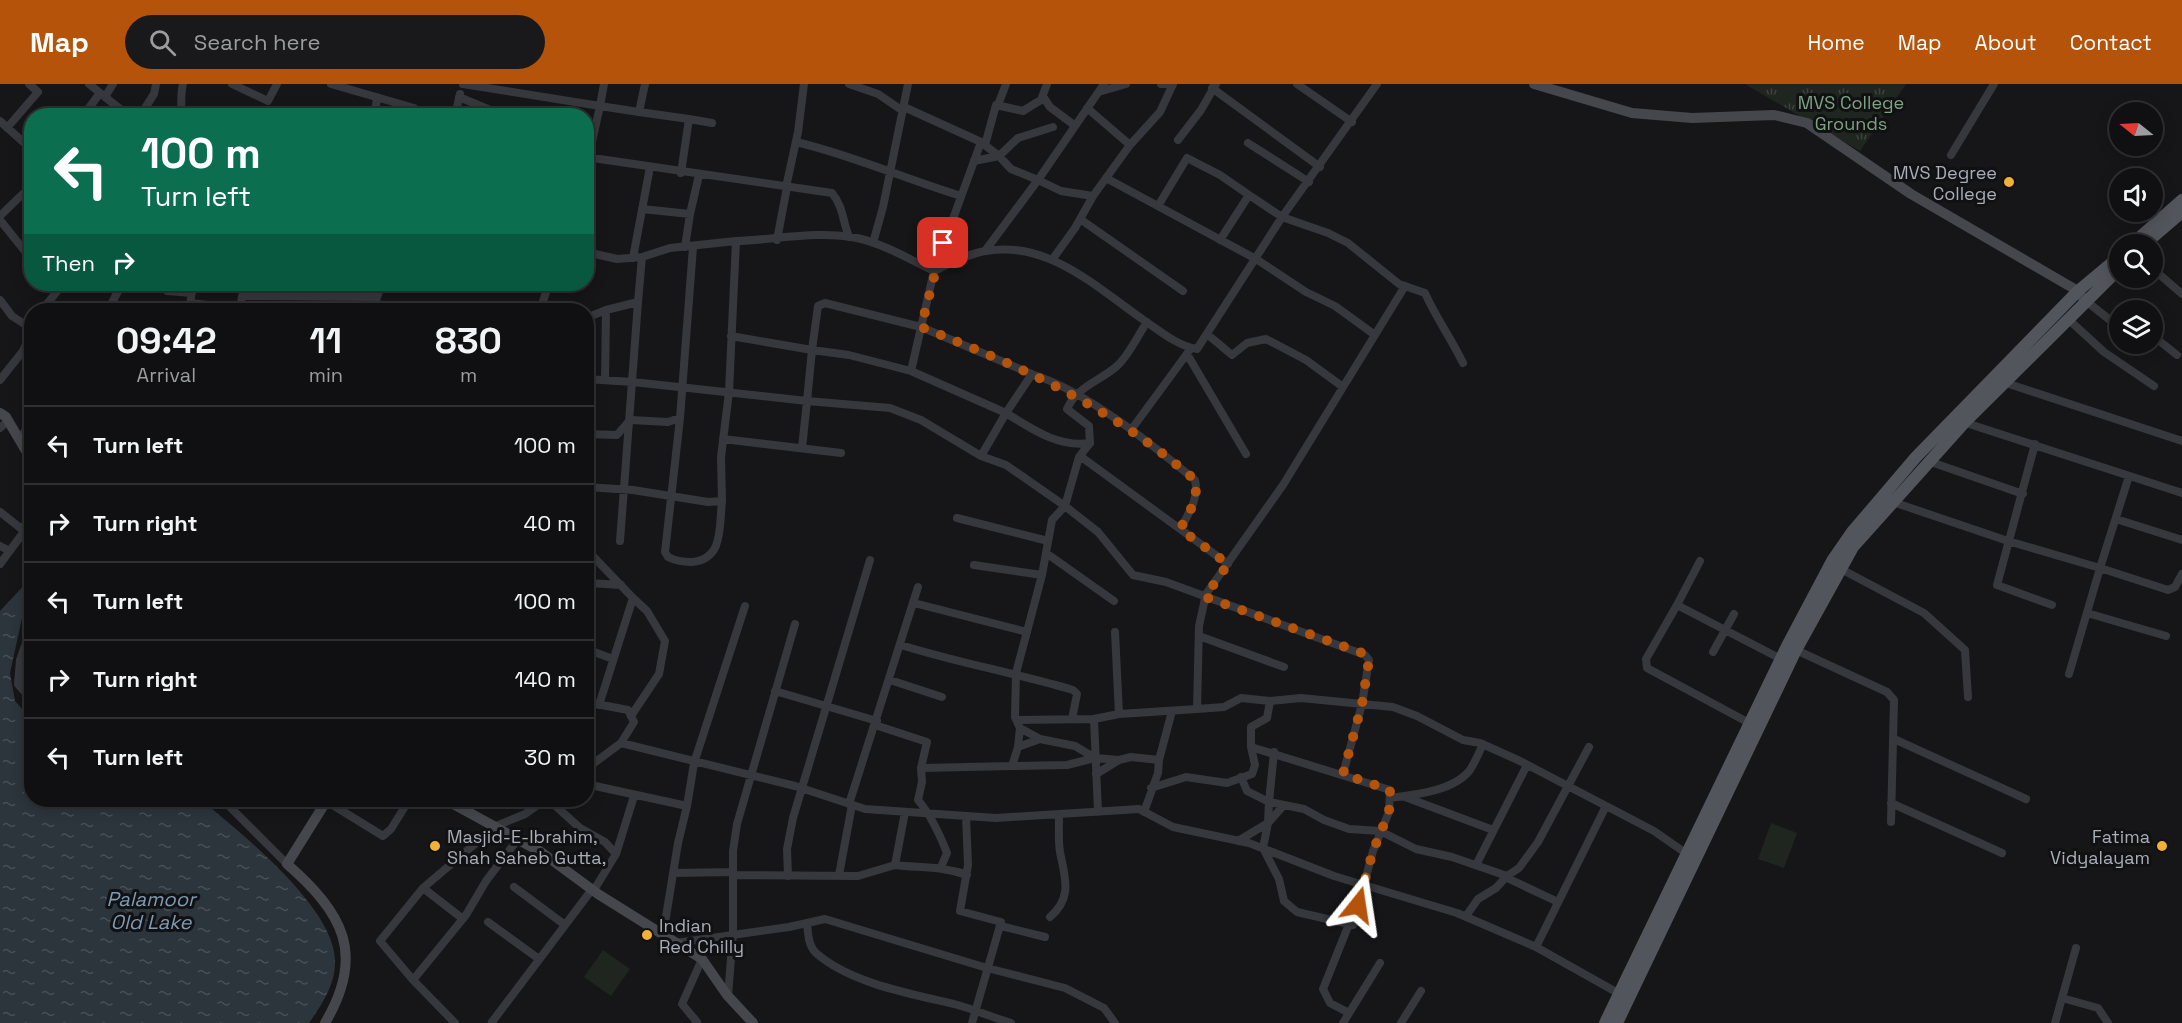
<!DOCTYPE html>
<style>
:root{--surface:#101012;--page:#19191b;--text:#f1f3f6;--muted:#9c9d9f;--line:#303032;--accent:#b45309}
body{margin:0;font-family:"Space Grotesk",sans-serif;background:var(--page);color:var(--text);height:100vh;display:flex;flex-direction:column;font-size:22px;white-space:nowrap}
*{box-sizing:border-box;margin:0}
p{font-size:20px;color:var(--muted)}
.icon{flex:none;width:33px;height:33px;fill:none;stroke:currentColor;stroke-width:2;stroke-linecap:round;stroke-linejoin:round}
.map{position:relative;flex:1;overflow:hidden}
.drawer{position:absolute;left:24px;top:219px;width:570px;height:504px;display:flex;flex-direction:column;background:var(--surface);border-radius:24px;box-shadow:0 3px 15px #0003,0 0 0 2px var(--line)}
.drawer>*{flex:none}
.banner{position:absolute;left:24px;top:24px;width:570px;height:183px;border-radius:24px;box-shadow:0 3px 15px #0003,0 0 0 2px var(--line);background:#0b6e4f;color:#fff;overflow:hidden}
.needle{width:39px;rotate:288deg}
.buttons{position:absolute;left:2109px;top:18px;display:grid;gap:12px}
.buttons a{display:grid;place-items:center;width:54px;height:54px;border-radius:50%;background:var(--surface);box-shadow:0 3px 15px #0003,0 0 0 2px var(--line);font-size:30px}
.pin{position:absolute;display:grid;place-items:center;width:51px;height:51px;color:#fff;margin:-26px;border-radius:12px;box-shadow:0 3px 9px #0006}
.me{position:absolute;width:66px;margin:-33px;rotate:15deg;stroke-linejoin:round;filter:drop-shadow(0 0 4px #0008)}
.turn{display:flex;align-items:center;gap:21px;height:126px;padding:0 18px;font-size:27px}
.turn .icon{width:78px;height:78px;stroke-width:2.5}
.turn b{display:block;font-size:42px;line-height:51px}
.then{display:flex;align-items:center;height:57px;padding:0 18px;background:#0003;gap:12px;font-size:22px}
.eta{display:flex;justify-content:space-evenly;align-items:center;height:102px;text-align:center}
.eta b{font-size:36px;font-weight:800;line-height:42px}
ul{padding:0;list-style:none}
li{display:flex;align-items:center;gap:18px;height:78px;padding:0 18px;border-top:2px solid var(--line)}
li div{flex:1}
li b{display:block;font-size:22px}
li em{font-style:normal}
header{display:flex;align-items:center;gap:36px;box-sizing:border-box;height:84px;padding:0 30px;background:var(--accent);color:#fff}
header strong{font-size:28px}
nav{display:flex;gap:33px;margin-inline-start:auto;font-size:21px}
.search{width:420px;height:54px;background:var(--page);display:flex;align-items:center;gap:15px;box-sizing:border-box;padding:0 21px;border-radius:33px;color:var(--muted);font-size:22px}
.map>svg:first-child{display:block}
.grass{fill:#1e261f}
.park{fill:url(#park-tufts)}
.water{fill:url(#water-ripples)}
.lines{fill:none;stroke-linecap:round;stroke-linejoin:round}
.street{stroke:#37383d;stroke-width:8}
.secondary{stroke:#45474d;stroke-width:10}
.primary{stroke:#53555c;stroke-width:12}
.route{stroke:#b45309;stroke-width:10;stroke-dasharray:0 18}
.poi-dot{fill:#f2b134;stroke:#111113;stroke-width:2}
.labels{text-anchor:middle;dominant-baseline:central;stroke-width:6;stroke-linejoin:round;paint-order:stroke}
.park-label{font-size:18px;fill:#7fa381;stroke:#111113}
.poi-label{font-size:18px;fill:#a8adb8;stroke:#111113;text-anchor:end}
.water-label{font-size:20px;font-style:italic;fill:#7f9bb3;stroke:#111113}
</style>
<header>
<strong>Map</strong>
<div class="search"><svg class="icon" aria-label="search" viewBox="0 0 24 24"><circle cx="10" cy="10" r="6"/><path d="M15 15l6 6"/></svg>Search here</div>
<nav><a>Home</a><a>Map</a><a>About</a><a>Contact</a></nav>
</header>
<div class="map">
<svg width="2182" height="939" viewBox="0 0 2182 939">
<defs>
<pattern id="park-tufts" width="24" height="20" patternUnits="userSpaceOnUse" patternTransform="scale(1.5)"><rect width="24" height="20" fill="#1e261f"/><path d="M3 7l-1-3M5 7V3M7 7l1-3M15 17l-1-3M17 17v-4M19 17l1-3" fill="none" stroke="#3c433d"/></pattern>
<pattern id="water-ripples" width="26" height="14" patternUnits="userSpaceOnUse" patternTransform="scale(1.5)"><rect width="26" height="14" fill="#2c353c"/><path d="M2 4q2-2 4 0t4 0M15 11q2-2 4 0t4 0" fill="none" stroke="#485056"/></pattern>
</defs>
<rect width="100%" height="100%" fill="#161618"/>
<path class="grass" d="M 1771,739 L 1797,749 L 1784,784 L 1758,775 Z
M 603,866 L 630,885 L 611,912 L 584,893 Z"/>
<path class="park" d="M 1745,0 L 1906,0 L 1860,67 Z"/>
<path class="water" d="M 31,494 L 31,516 L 22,534 L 10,589 L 15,617 L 31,635 L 32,716 L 201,716 C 240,748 334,823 335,876 C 336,900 322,920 309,939 L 0,939 L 0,527 Z"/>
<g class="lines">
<path class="street" d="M 89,0 L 105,13 L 113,0
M 232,0 L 268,17 L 277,0
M 331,0 L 414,24 L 414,32
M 463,0 L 600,22 L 586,85
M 604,0 L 600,22 L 639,28 L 645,0
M 849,0 L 878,10 L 903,27
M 1161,0 L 1171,0
M 1297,0 L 1352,38
M 1212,4 L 1320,83
M 1102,7 L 1126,0
M 105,13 L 129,32
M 459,13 L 495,28 L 495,32
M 1041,16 L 1047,0
M 998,21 L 1006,0
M 904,23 L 981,58 L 934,187 L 911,287
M 182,24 L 196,32
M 1087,24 L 1130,61 L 1160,28 L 1173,0
M 639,28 L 689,35 L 681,89
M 83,32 L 100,9
M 140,32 L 154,10 L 156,0
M 181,32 C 182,20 180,11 183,0
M 374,32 L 377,15
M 455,32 L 460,10
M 689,35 L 712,39
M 0,37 L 32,66
M 7,44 L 38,8 L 29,0
M 1178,56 L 1201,26 L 1216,0
M 796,58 C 852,71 905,95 961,112
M 982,59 L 999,72 L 1018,54 L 1053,43
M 1248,59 L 1309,98
M 985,61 L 996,21 L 1023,27 L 1044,14 L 1050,23 L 1074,41
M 1951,71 L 1994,0
M 586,73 L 832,109 C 843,122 843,138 849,153
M 974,77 L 999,72 L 1011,85 L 1038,96 L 985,167
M 1106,94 L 1256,175 L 1306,208 L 1335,222 L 1375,251
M 786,103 L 798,48 L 804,0
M 1249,111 L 1282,133 L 1328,149 L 1348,159 L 1399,200 L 1425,209 C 1436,234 1451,254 1463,279
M 1093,112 L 1061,107 L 1038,96 L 1104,0
M 1158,122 L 1187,74 L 1220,91 L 1249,111 L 1220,156
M 642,125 L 690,130 L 685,163
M 690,130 L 699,91
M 0,132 L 32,101
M 1080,135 L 1183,207
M 0,136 L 32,176
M 777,156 L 787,103
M 873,159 L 883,123 L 908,0
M 586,168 L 617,175 L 642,173 L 638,218 L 606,226 L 586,234
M 642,173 L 670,164 L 736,157
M 633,174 L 650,83
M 1052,176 L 1075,144 L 1093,112 L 1130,61
M 2152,184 L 2182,210
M 162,200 L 167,207 L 192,209
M 291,200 L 296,212
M 244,212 L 245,200
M 377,213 L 382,200
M 0,216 L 12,232 L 32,245
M 2086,217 L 2120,244
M 191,219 L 241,225
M 42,226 L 63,200
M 108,226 L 122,200
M 190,226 L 192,200
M 240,226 L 242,212 L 377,213 L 374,226
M 540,226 L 549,200
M 2068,235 L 2104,268 L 2154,302
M 1147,238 C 1138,251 1129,271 1117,282 C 1100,297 1076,303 1067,325 L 1089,342 L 1090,359 L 1079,373 L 1065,422 L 1098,448 L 1133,491 L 1166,498 L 1365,571 L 1369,576 L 1362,620 L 1343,690
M 1207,250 L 1232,271 L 1247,259 L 1266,255 L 1306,276 L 1343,303
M 2152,251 L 2177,271
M 731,252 L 812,266 L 807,317 L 890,324 L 921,336 L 981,372 L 1006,381 L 1065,422 L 1052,436 L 1042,491 L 1016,589 L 1015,633 L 1020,644 L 1040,655 L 1018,663 L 1012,682 L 1067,681 L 1095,674 L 1119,676
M 2140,260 L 2143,260
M 1187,270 L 1246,370
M 1034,291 L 921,243 L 825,219 L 818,222 L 812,266 L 849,271 L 911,287 L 1006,329 L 1030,293 L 1034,291 C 1086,307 1154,362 1195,396 C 1199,415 1189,429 1180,445
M 586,295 L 633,298 L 807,317 L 802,364
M 0,296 L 23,267 L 32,247
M 605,296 L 606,226
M 2003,298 L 2182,357
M 680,334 L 665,468 L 668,473 C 676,477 683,478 691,478 C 724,476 719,443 722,417
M 1963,338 L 2182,409
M 0,344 L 8,337
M 1131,346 L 1189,267
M 586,350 L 617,351 L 630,336 L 668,338 L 680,334 L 693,163
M 19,355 L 32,338
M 723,355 L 841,369
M 2035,360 L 1997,501 L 2052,521
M 981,372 L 1006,329 C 1032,345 1059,364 1090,359
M 1080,372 L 1228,480
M 1928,377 L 2023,410
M 586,403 L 633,406 L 708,418 L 722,417 L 721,373 L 729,308 L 736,157 C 775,156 817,146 857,154 C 884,160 909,175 934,187 C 950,180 969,169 986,167 C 1049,156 1097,204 1145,237 C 1161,248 1178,262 1197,265 L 1282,133 L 1377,0
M 1890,417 L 2008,457 L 2100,484 L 2129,392
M 0,428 L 23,446
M 957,434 L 1048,457
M 2116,435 L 2182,456
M 620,457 L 638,218
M 0,462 L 10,467
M 586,465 L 633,514 L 599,621
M 1046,469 L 1114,517
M 1700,477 L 1677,521 L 1781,575
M 0,480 L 23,449 L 25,441 L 32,445
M 974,481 L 1042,491
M 1839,484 L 1924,529 L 1965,566 L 1968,613
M 586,502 L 589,499 L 621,501
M 914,519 L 1027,548
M 1677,521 L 1646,575 L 1647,584 L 1751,640
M 2087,529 L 2166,552
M 32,542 L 20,576 L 18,600 L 32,616
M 1115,548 L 1119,630
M 1199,552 L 1284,583
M 901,561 C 958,579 1016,589 1073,606 L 1077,610 L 1072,635
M 586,565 L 613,575
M 1796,566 L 1887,608 L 1894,616 L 1891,738
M 1713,568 L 1734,530
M 2069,590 L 2100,484 L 2168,506 L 2175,503 L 2182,490
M 890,596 L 942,613
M 775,607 L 877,637
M 586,618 L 628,626 L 634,638 L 621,659
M 1197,625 L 1224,623 L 1241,614 L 1270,617 L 1301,614 L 1393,623 L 1417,632 L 1463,656 L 1480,659 L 1520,677 L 1654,747 L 1687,770
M 631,632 L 659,590 L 665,557 L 647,527 L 633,514
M 1017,636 L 1094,635
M 875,641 L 927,658 L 921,684 L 922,698 L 918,716 C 930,730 940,751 947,769 L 941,783
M 1040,655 L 1075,662 L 1095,674
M 1894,655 L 2026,715
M 1018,663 L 1020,644
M 1159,676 L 1172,627
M 921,684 L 1012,682
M 586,685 L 621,659 L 795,702 L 865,725 L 996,734 L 1139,725 L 1173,743 L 1249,759 L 1334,792 L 1457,829 L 1536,863 L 1618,909
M 1096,690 L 1119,676 L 1131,673 L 1159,676 L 1158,689 L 1144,728
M 1241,693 L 1247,707 L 1269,718 L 1274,668
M 586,700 L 687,722 L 694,679 L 745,522
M 1151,704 L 1186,693 L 1227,699 L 1252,690 L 1255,681 L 1251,663
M 1405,713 L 1493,746
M 1390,714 C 1414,711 1454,707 1470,686 C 1475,678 1479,669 1483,660
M 223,716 L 287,780
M 549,716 L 580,744 L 605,758 L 616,770 L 594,806
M 326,717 L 383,752 L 391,745 L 409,716
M 1891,719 L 2002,769
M 849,720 L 918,503
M 1283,722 L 1268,739 L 1269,718 L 1304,725 L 1324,736 L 1349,745 L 1380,747 L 1416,765 L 1452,773 L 1507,792
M 905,728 L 895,781 C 920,784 943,782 967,791
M 1098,728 L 1094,635 L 1119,630 L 1197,625 L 1199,542 L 1206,510 L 1283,401 L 1405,202
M 966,732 L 968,781 L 960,827 L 1001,838 L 972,939
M 1238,757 L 1268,739 L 1263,764 L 1279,795 L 1284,817 L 1297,828 L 1353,841 L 1373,767 L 1389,728 L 1390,706 L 1251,663 L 1251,643 L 1267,634 L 1270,617
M 616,770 L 634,712
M 1476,781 L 1527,681
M 673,789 L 733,788
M 733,791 L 858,792 L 895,781
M 839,791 L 852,721
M 788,792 L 787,765 L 793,734 L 870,476
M 1505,793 L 1558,818
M 514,803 L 565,841
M 423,804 L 463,835
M 1466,832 L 1478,815 L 1496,804 L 1507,792 L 1519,784 L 1538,758 L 1589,663
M 1050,833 C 1073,813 1065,794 1060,768 C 1058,756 1059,742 1059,730
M 488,838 L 539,875
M 807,839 C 808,849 808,861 816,869 C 850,899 911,910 954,920 C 973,925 992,933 1011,939
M 1001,842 L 1045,853
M 663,851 L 678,759 L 687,722
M 676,859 L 789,843 L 825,835 L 987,884 L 1065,904 L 1104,924 L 1115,939
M 1536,863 L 1606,722
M 413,896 L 466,831 L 486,797 L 518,755
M 728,912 L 733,849 L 733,767 L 737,740 L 795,540
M 2062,914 L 2098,924 L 2108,939
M 1349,929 L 1330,919 L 1323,905 L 1349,840
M 492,938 L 593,804
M 697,938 L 682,920 L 702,875
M 455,939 L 413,896 L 380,857 L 423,804 L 496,742 L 525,730 L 545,716
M 1343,939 L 1380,879
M 1401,939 L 1421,907
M 2055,939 L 2076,864"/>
<path class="secondary" d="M 1534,0 L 1632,29 L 1692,34 L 1774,31 L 1807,39 L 1911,110 L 2078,207 L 2083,214
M 0,329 L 6,333 L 32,377
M 446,716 L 541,768 L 598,810 L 702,875 L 727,911 L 753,939
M 325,939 C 366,870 343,829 287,780 L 327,716"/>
<path class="primary" d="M 2132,160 L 2182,116
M 2145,160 L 2182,128
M 1605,939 L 1787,562 L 1832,477 L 1852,448 L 1916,373 L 2078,207 L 2120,172
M 1617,939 L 1796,566 L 1853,463 L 1965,338 L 2120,184"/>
</g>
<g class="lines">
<path class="route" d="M 943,159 L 921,243 C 1026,285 1108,321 1195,396 C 1199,415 1189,429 1180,445 L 1228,480 L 1205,513 L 1354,566 L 1365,570 L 1369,576 L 1362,620 L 1343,690 L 1390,706 L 1389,728 L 1373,767 L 1358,821"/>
</g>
<g class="poi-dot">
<circle cx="2009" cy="98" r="6"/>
<circle cx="435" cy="762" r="6"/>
<circle cx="2162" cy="762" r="6"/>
<circle cx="647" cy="851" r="6"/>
</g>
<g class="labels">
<g class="park-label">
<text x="1851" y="18">MVS College<tspan x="1851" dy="21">Grounds</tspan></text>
</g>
<g class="poi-label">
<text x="1997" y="88">MVS Degree<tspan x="1997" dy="21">College</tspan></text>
<text x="447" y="752" text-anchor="start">Masjid-E-Ibrahim,<tspan x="447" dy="21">Shah Saheb Gutta,</tspan></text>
<text x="2150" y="752">Fatima<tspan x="2150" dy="21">Vidyalayam</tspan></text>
<text x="659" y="841" text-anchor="start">Indian<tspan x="659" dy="21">Red Chilly</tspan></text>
</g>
<g class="water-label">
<text x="151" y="815">Palamoor<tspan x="151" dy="23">Old Lake</tspan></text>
</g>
</g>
</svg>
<div class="buttons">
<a><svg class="needle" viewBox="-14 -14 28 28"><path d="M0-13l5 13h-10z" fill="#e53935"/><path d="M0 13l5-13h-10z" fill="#9c9d9f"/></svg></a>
<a><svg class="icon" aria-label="sound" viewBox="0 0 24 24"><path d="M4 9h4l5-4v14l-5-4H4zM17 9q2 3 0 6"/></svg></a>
<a><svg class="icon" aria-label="search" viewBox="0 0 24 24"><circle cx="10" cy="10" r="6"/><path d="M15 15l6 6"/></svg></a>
<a><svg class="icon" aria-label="layers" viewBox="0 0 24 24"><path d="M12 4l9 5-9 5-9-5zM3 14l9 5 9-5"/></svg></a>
</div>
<div class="pin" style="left:943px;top:159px;background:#d93025"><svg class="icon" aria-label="arrive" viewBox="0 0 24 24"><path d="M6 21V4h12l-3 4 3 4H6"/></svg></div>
<svg class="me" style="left:1358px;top:821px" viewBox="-20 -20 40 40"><path d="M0-17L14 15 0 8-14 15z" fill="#b45309" stroke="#fff" stroke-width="4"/></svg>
<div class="banner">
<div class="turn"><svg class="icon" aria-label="left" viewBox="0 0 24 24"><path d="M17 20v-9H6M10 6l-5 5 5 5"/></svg><div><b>100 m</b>Turn left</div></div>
<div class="then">Then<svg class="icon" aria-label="right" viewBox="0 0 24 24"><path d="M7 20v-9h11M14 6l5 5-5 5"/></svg></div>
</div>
<section class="drawer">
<div class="eta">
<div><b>09:42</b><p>Arrival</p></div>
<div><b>11</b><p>min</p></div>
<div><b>830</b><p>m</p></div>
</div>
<ul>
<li><svg class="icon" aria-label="left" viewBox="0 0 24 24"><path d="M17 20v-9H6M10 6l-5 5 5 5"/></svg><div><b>Turn left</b></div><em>100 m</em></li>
<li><svg class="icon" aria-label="right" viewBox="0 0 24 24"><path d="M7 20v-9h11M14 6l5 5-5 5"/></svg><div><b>Turn right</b></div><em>40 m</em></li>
<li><svg class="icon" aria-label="left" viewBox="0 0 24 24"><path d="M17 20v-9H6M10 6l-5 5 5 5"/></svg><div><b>Turn left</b></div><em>100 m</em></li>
<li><svg class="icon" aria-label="right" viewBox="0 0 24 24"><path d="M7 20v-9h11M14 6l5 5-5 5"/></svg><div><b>Turn right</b></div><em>140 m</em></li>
<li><svg class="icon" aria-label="left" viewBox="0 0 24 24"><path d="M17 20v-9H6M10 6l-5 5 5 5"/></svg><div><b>Turn left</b></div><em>30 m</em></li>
</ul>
</section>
</div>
